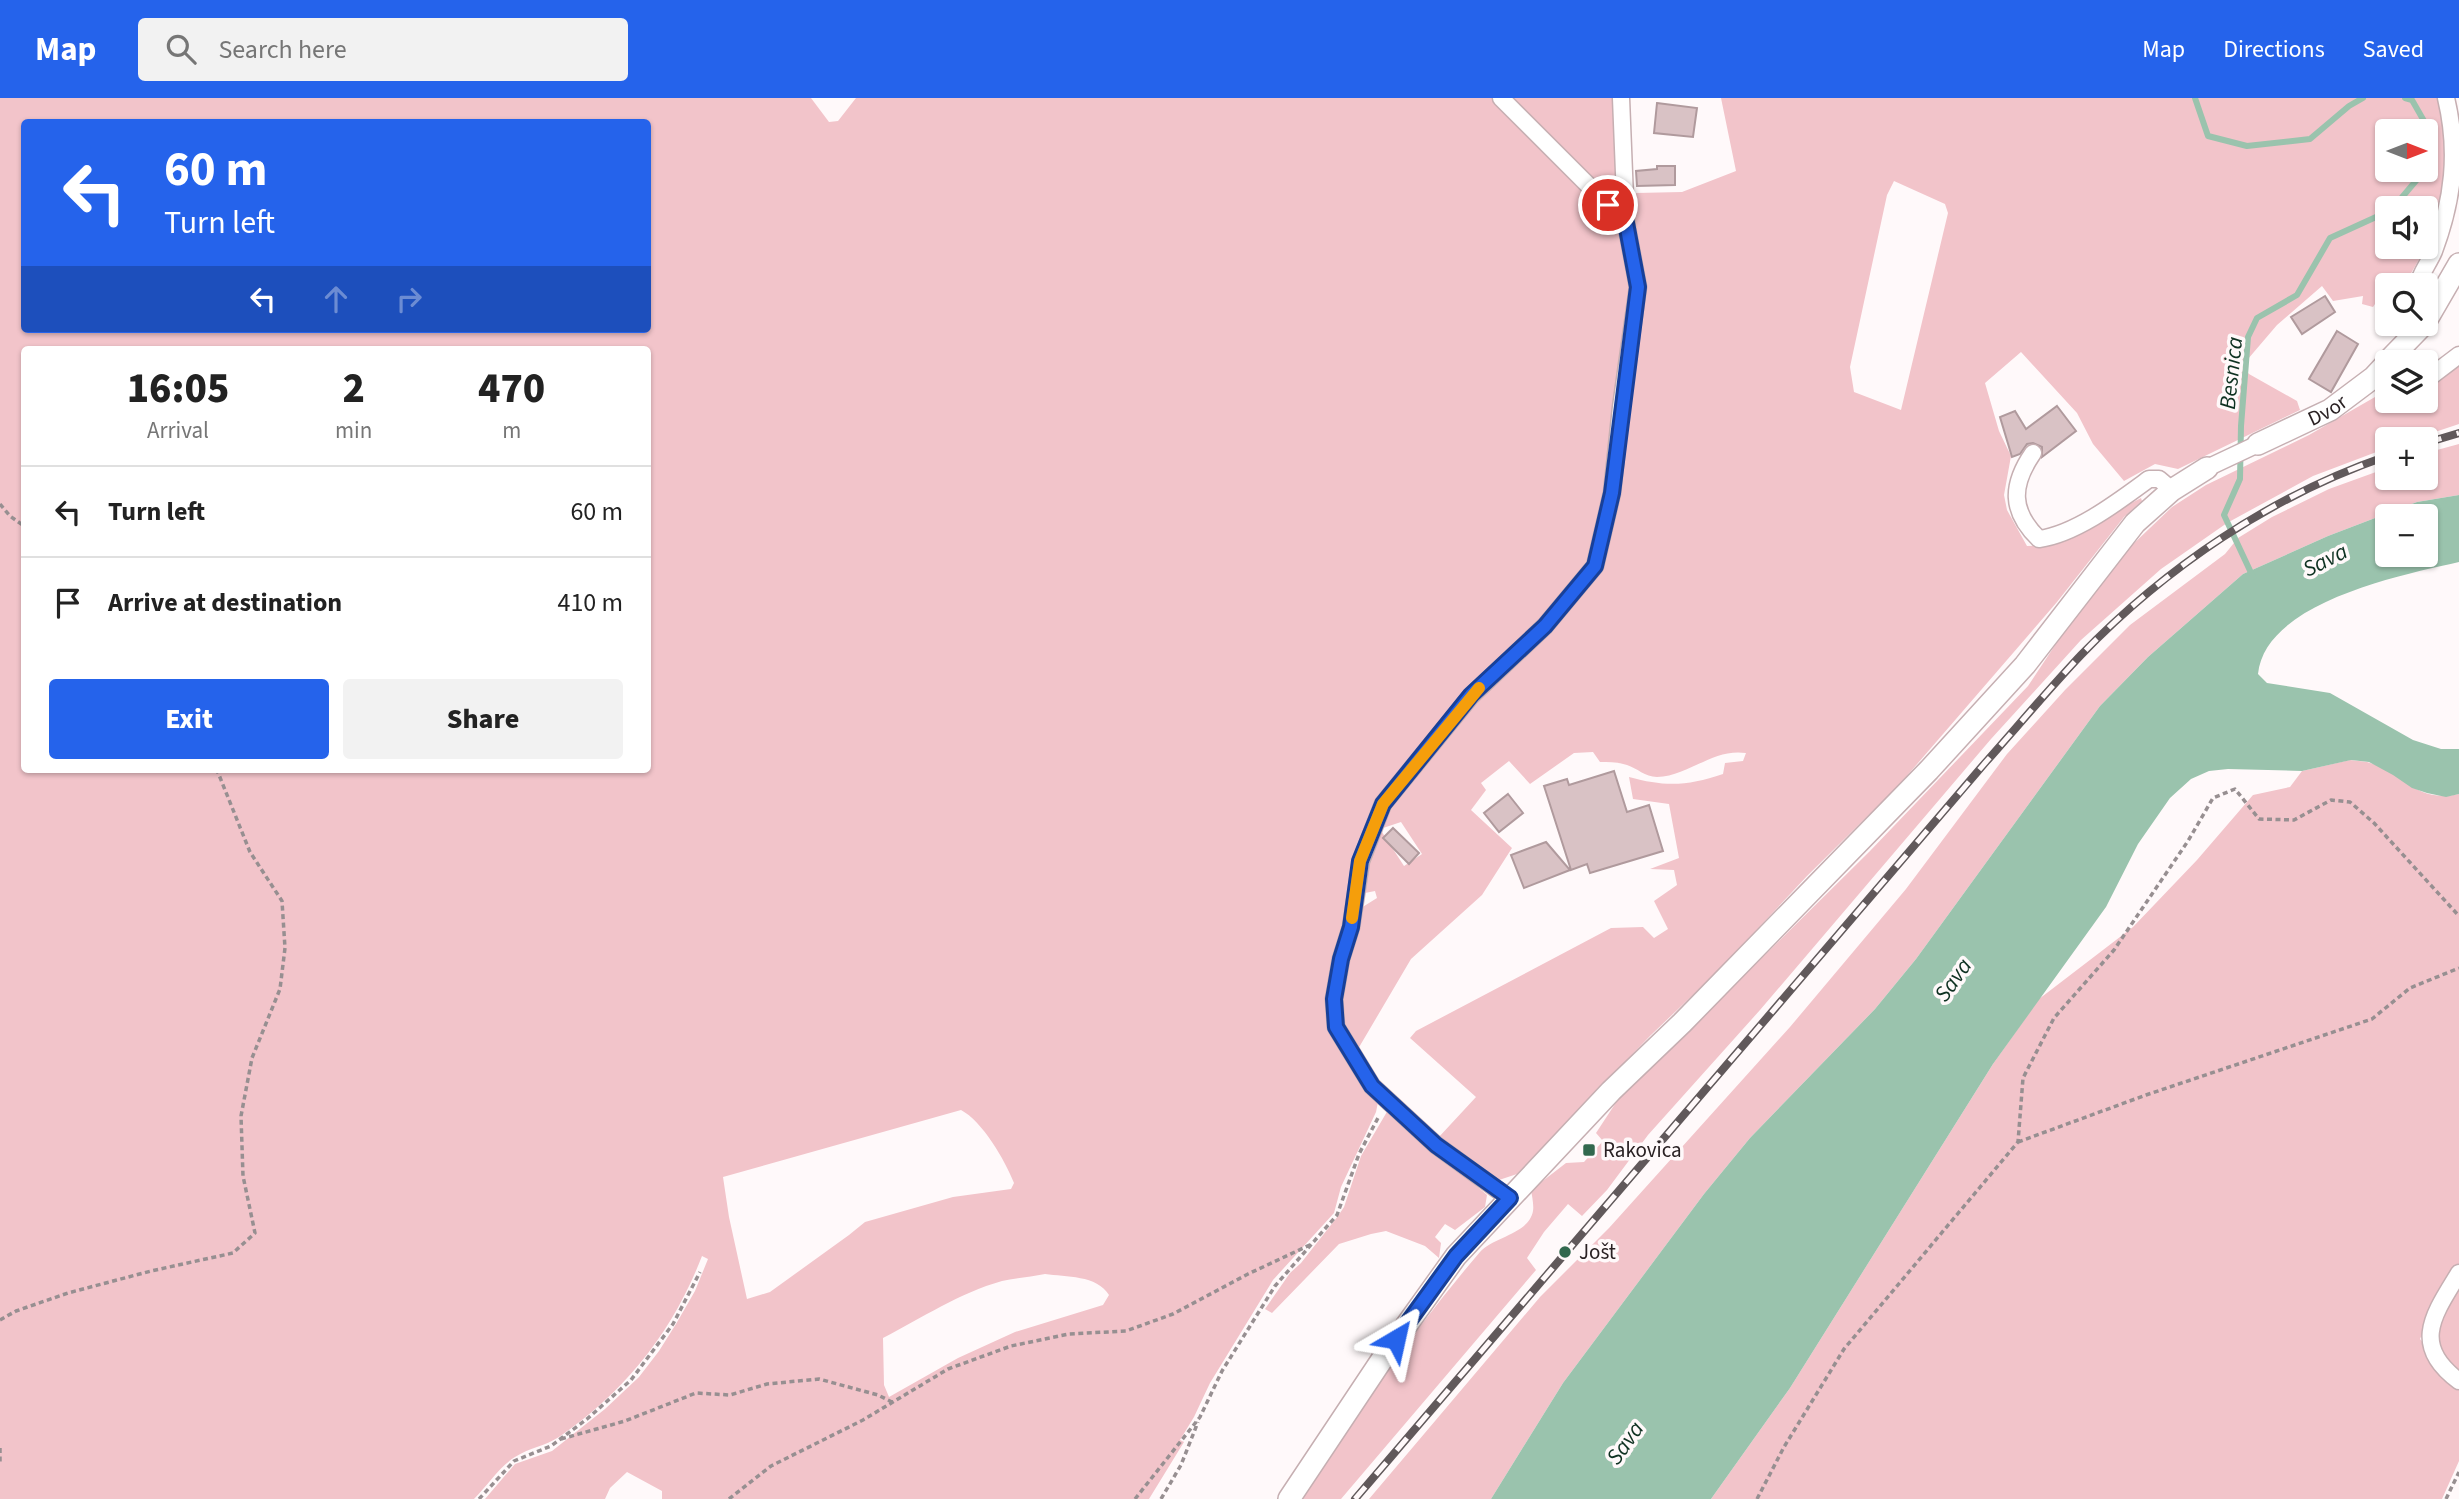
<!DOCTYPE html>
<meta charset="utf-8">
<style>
:root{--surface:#fff;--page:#f2f2f2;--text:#222;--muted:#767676;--line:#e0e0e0;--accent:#2563eb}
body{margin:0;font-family:"Source Sans 3",sans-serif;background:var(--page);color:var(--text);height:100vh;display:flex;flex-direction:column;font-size:26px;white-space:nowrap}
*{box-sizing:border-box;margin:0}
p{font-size:23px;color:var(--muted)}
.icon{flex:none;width:38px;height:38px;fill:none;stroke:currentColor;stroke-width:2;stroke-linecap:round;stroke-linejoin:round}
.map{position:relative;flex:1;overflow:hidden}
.panel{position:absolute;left:21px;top:248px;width:630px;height:427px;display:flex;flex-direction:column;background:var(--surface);border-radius:7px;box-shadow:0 2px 5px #0004}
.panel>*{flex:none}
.top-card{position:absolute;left:21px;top:21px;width:630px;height:214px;border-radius:7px;box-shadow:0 2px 5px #0004;background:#2563eb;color:#fff;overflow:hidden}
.needle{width:46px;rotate:90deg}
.tools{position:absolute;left:2375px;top:21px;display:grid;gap:14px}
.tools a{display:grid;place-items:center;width:63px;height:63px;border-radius:7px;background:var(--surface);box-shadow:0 2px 5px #0004;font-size:35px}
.pin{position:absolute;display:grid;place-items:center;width:60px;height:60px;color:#fff;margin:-30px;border:4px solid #fff;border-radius:50%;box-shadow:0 2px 7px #0007}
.me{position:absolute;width:77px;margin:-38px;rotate:36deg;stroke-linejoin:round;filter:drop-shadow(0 0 5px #0008)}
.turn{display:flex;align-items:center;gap:24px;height:147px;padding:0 28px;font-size:32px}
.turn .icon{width:91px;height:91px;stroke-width:2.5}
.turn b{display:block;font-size:49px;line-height:60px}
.lanes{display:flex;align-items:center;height:66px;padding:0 28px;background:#0003;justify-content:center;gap:35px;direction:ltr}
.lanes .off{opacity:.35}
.eta{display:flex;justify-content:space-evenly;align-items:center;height:119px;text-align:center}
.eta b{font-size:42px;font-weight:800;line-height:49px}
.button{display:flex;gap:14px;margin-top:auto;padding:14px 28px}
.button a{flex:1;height:80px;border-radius:7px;background:var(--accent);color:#fff;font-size:28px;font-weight:800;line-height:80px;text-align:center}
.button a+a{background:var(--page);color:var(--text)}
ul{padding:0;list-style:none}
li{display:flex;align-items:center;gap:21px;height:91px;padding:0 28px;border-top:2px solid var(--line)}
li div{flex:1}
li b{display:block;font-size:26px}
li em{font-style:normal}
header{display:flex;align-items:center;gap:42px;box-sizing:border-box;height:98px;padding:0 35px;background:var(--accent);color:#fff}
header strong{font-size:33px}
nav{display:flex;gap:38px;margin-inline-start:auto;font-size:24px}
.search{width:490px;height:63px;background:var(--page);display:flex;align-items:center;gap:18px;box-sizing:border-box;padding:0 24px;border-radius:7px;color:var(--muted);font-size:26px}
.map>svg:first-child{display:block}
.green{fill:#f2c4ca;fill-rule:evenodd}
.water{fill:#9ac3ad;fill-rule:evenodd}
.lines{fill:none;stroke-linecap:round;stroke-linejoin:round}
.stream{stroke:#9ac3ad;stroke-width:6}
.building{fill:#d9c2c5;stroke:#b09a9d;stroke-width:2}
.street-casing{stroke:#c6afb2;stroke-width:19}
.secondary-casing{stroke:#c6afb2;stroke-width:24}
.path{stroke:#978f91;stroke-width:3.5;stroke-dasharray:5 3.5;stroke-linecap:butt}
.street{stroke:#fff;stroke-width:16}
.secondary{stroke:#fff;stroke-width:21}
.rail-casing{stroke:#61595b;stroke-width:8}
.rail{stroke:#fff9fa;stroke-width:5;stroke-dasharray:16;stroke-linecap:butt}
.route-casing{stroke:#184099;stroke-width:18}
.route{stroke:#2563eb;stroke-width:12}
.slow{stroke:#f59e0b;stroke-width:12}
.poi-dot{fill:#32684e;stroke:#fff9fa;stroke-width:2.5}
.labels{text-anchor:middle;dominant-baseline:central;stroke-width:7;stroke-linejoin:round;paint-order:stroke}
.street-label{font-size:21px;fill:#292022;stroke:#fff9fa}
.poi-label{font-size:21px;fill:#292022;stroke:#fff9fa;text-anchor:start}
.water-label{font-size:23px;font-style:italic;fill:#0e3121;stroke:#fff9fa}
</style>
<header>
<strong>Map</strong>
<div class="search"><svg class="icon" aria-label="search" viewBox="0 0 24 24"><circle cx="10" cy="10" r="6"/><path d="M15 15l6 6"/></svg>Search here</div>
<nav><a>Map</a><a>Directions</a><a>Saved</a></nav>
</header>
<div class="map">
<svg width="2459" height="1401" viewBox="0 0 2459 1401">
<rect width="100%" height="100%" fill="#fff9fa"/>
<path class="green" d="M 0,0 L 811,0 L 829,24 L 838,23 L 856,0 L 1617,0 L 1621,93 L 1615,126 L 1624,148 L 1636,104 L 1636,95 L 1682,94 L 1736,73 L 1721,0 L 2443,0 L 2452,49 L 2434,135 L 2405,186 L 2387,187 L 2387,194 L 2381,197 L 2373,209 L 2362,206 L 2363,198 L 2333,203 L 2322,188 L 2277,227 L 2242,268 L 2249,276 L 2297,303 L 2300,312 L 2178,371 L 2155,366 L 2124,383 L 2093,346 L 2077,315 L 2021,254 L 1985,285 L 1999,333 L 2011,358 L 2004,397 L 2007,412 L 2027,448 L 2051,447 L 2141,400 L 2142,403 L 2124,419 L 2057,504 L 1899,687 L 1807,778 L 1722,869 L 1650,938 L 1517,1076 L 1499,1082 L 1438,1040 L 1476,999 L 1410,940 L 1416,933 L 1611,830 L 1643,829 L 1654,840 L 1668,831 L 1654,803 L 1677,787 L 1674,772 L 1650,771 L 1679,760 L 1669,706 L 1633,701 L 1629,679 C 1665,689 1688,688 1723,676 L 1725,665 L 1743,663 L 1746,655 C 1713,650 1689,678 1657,679 C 1645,679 1637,670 1627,667 C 1618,664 1609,664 1600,664 L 1593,654 L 1574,655 L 1530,686 L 1509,663 L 1481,685 L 1486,692 L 1471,712 L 1512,750 L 1482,797 L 1411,861 L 1358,951 C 1324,913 1351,853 1361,810 L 1377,800 L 1375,793 L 1365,795 L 1361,792 L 1360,785 L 1349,783 L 1345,820 L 1334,857 L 1325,904 L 1331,937 L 1354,975 L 1378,1004 L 1376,1014 L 1341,1089 L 1334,1115 L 1273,1182 L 1210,1285 L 1194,1319 L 1180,1342 L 1184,1344 L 1149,1401 L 662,1401 L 662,1393 L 627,1374 L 610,1390 L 605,1401 L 485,1401 L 515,1366 L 552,1353 L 605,1311 L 639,1279 L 659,1253 L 676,1226 L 695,1193 L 708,1161 L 702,1158 C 673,1233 626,1293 559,1339 C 545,1348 529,1350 515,1359 C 500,1368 487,1388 474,1401 L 0,1401 ZM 24,24 L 648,24 L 648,231 L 24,231 ZM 2387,33 L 2426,33 L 2426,72 L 2387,72 ZM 1894,83 L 1945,106 L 1948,115 L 1901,312 L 1854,294 L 1850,269 L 1887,97 ZM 2387,110 L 2426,110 L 2426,149 L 2387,149 ZM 24,252 L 648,252 L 648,672 L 24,672 ZM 1401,724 L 1422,756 L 1404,768 L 1380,731 ZM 961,1012 C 982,1023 1005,1062 1014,1085 L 1011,1091 L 953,1099 L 865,1124 L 849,1137 L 770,1194 L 747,1201 L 729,1119 L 723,1079 ZM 1045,1176 C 1066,1179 1097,1177 1109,1197 L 1103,1207 L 1015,1234 L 958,1260 L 889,1299 L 884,1287 L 883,1240 C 922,1220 959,1195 1002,1183 C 1015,1180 1031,1179 1045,1176 Z
M 2459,266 L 2459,326 L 2414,341 L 2387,341 L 2387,350 L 2313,378 L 2227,425 L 2161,471 L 2081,542 L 1991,641 L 1760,912 L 1648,1037 L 1607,1092 L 1582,1118 L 1568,1106 L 1544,1134 L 1527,1160 L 1536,1172 L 1341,1401 L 1302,1401 C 1356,1315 1414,1231 1480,1154 C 1493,1139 1529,1136 1533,1113 C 1534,1107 1532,1098 1531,1092 L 1566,1065 L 1584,1064 L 1603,1043 L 1596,1035 L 1617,1003 L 1870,753 L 2028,588 L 2081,508 L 2128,451 L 2172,409 L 2206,387 L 2309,337 L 2375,299 L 2387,297 L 2387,303 L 2426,303 L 2426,291 Z
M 2459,346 L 2459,397 L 2417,404 L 2328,438 L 2243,476 L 2148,559 L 2100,608 L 1916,861 L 1875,911 L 1750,1040 L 1704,1096 L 1563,1285 L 1491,1401 L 1369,1401 L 1540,1199 L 1609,1130 L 1790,929 L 1906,791 L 2007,656 L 2065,592 L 2130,527 L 2225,456 L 2238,440 L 2272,419 L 2329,391 L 2387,370 L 2387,380 L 2426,380 L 2426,355 Z
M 2350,662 C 2356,663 2362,663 2367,664 C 2402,673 2415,706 2459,696 L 2459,1274 L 2445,1262 L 2424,1232 L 2420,1241 L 2425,1247 L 2430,1264 L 2459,1292 L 2459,1363 L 2442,1401 L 1711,1401 L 1790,1290 L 1993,966 L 2039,901 L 2133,829 L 2197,762 L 2253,697 L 2290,689 L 2302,673 Z
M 1388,1012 L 1487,1097 L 1485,1109 L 1455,1132 L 1445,1126 L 1435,1139 L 1441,1145 L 1439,1160 L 1425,1148 L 1386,1133 L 1371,1136 L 1339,1146 L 1272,1215 L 1265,1211 L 1290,1175 L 1301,1165 L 1338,1118 L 1344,1109 L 1361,1058 Z"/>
<path class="water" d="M 2459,397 L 2459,464 C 2402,477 2265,504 2258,576 L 2267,585 L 2330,595 L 2413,642 L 2441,651 L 2459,651 L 2459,696 L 2446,699 L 2427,695 L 2412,690 L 2393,677 L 2369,664 L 2351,662 L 2302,673 L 2228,671 L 2209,673 L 2191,681 L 2170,700 L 2138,746 L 2106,809 L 1993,966 L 1790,1290 L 1711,1401 L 1491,1401 L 1563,1285 L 1704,1096 L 1750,1040 L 1875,911 L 1916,861 L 2100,608 L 2148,559 L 2243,476 L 2328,438 L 2417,404 ZM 2426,418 L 2426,457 L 2387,457 L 2387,418 Z"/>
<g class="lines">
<path class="stream" d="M 2195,0 L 2208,38 L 2247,48 L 2310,41 L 2349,8 L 2363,0
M 2405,0 L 2412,2 L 2428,30 L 2426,64
M 2393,110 L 2425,72
M 2253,479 L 2224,417 L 2240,381 L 2241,328 L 2248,239 L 2257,220 L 2297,197 L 2330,140 L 2387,114"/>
</g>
<path class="building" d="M 1657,5 L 1697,10 L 1693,39 L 1654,35 Z
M 1657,68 L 1675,68 L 1675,87 L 1637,88 L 1636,73 L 1657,71 Z
M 2325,198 L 2335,214 L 2302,236 L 2291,219 Z
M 2337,233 L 2358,246 L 2331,294 L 2309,281 Z
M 2057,308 L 2076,333 L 2042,359 L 2042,349 L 2033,345 L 2027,346 L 2020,356 L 2012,359 L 2000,319 L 2015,313 L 2026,331 Z
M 1614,673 L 1627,714 L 1649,707 L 1663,753 L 1590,775 L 1587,766 L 1571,772 L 1544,688 L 1567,681 L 1569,687 Z
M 1508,696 L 1523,715 L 1499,734 L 1484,715 Z
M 1393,730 L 1419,755 L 1409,766 L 1383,740 Z
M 1546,744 L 1570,772 L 1524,790 L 1511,757 Z"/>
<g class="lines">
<defs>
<path id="street" d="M 1501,0 L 1626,125
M 2418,187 C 2420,176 2429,165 2434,153 C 2453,102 2459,54 2446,0
M 2426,282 L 2459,257
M 2033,355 C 2011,387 2010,413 2039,441 C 2076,436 2119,403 2149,381 L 2159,381 L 2172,392
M 2207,370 L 2258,346
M 1509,1100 L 1436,1047 L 1372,988 L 1336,929 L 1334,901 L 1341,861 L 1351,829 L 1361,763 L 1383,706 L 1471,598 L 1545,528 L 1595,468 L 1612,395 L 1621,309 L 1638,189 L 1626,125 L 1621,0
M 2459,1175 C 2434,1216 2410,1247 2459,1283"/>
<g id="secondary">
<path d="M 2426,223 L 2459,166"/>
<path d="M 2387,264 L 2424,226"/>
<path id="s1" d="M 2258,346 L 2330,312 L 2374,279 L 2387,265"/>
<path d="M 1289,1401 L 1383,1260 L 1456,1158 L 1611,993 L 1682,925 L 1929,672 L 2025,567 L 2135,425 L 2172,392 L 2207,370"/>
</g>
</defs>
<use href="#street" class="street-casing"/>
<use href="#secondary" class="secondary-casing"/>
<path class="path" d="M 0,406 L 10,418 L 24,428
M 2018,1044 L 2146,997 L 2372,921 L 2410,890 L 2459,870
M 0,1222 L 16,1213 L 68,1195 L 151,1173 L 233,1155 L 255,1135 L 243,1078 L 241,1018 L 252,960 L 280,891 L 285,850 L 282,803 L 250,754 L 217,672
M 561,1341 L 625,1323 L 696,1295 L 730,1297 L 767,1286 L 819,1281 L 878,1297 L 892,1304
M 0,1350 L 0,1364
M 479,1401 L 514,1363 L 551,1348 L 587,1321 L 631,1282 L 673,1226 L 700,1174
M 729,1401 L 771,1368 L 863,1322 L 948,1271 L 1011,1248 L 1069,1236 L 1126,1233 L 1173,1216 L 1248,1176 L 1312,1146
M 1135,1401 L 1200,1319 L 1222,1273 L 1275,1188 L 1337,1117 L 1359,1056 L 1379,1018
M 1161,1401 L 1181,1367 L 1198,1324
M 1757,1401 L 1784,1349 L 1844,1251 L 2018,1044 L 2023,980 L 2054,920 L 2114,852 L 2188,743 L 2213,700 L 2235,691 L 2259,721 L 2294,722 L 2331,702 L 2350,704 L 2374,725 L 2459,818
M 2446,1401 L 2459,1374"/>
<use href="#street" class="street"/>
<use href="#secondary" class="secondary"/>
<defs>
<path id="rail" d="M 2426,345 L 2459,335
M 1355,1401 L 1985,665 C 2017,629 2048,592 2081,557 C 2166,469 2271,398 2387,358"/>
</defs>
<use href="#rail" class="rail-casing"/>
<use href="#rail" class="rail"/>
</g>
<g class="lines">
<defs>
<path id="route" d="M 1396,1241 L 1456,1158 L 1510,1100 L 1436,1047 L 1372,988 L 1336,929 L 1334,901 L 1341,861 L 1351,829 L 1360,763 L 1383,706 L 1471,597 L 1545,528 L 1595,468 L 1612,395 L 1638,189 L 1626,125 L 1608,107"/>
</defs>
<use href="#route" class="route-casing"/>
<use href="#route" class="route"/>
<path class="slow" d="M 1352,820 L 1360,763 L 1383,706 L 1479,590"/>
</g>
<g class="poi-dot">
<rect x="1582" y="1045" width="14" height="14" rx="3.5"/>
<circle cx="1565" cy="1154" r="7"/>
</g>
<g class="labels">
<g class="street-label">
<text stroke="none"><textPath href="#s1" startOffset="77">Dvor</textPath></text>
</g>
<g class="poi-label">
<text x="1603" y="1052">Rakovica</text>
<text x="1579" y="1154">Jošt</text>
</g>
<g class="water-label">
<text transform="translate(2231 275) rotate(-84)">Besnica</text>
<text transform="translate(2325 462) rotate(-27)">Sava</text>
<text transform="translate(1953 882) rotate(-55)">Sava</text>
<text transform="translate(1625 1345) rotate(-55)">Sava</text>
</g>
</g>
</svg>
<div class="tools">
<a><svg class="needle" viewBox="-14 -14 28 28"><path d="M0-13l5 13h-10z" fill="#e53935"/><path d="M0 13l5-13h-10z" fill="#767676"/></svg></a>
<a><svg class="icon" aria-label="sound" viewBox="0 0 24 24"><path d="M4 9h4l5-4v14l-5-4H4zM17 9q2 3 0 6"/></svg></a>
<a><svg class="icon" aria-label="search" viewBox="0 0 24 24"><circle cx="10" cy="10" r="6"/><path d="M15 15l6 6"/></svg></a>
<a><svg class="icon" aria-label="layers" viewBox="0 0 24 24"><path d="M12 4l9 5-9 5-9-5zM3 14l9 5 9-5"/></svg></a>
<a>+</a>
<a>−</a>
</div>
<div class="pin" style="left:1608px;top:107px;background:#d93025"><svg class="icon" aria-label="arrive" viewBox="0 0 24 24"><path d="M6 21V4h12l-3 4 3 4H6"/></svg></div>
<svg class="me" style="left:1396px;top:1241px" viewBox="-20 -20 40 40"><path d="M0-17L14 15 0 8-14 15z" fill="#2563eb" stroke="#fff" stroke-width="4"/></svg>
<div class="top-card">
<div class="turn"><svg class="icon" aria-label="left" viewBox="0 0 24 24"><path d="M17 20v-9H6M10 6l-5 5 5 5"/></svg><div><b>60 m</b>Turn left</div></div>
<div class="lanes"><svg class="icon" aria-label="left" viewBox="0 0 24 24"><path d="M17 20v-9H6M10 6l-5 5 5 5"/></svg><svg class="icon off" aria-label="ahead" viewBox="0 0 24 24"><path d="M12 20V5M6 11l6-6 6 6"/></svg><svg class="icon off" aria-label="right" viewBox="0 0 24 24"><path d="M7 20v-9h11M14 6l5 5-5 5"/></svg></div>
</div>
<section class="panel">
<div class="eta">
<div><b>16:05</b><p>Arrival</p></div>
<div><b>2</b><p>min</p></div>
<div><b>470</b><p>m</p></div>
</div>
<ul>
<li><svg class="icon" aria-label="left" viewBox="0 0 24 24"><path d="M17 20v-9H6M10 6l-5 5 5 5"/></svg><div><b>Turn left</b></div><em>60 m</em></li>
<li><svg class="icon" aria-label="arrive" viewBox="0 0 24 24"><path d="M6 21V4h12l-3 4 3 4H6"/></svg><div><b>Arrive at destination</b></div><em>410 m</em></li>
</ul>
<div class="button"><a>Exit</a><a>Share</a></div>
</section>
</div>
